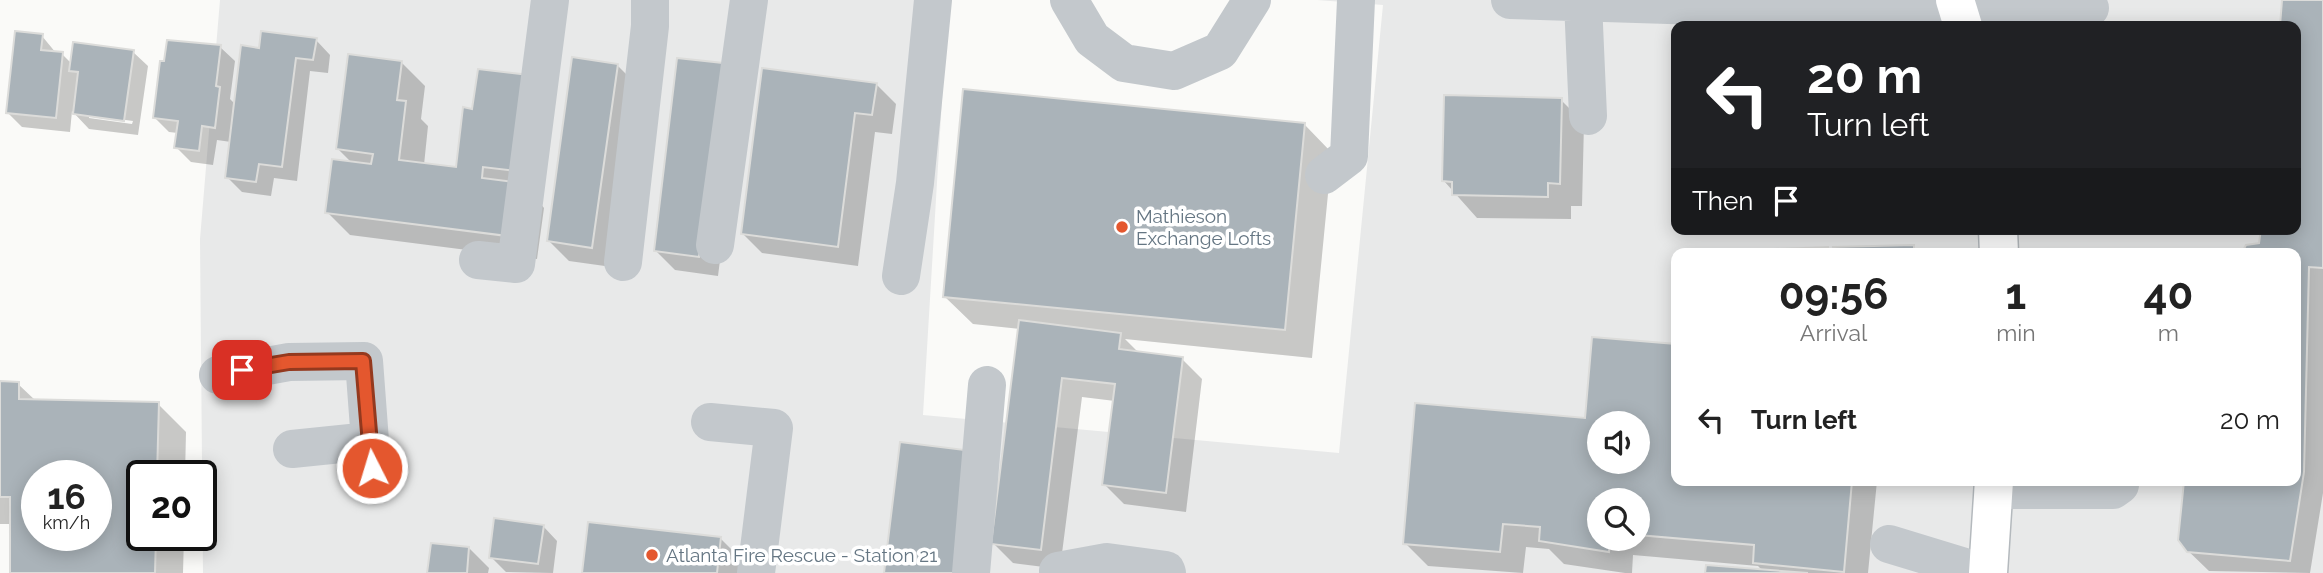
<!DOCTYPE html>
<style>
:root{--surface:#fff;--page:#f2f2f2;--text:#222;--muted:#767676}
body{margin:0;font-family:Raleway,sans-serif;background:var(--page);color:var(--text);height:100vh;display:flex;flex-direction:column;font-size:26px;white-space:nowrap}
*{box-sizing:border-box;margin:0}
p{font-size:23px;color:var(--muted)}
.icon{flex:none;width:38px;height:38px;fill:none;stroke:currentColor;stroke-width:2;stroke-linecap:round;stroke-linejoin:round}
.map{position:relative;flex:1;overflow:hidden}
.drawer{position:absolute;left:1671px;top:248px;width:630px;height:238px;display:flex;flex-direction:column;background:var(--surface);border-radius:14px;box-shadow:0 4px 18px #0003}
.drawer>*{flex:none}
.hud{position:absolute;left:1671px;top:21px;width:630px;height:214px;border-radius:14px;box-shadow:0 4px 18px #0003;background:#202124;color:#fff;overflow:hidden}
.controls{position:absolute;left:1587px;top:411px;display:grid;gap:14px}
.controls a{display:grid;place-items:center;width:63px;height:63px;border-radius:50%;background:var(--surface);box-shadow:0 4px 18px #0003;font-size:35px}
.speed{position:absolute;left:21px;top:460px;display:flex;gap:14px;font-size:35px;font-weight:700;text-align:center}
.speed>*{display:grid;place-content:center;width:91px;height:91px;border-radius:50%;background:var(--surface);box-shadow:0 4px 18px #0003;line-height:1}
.speed small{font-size:18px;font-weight:400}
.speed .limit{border:4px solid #111;border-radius:10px;background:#fff;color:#111}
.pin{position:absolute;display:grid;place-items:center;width:60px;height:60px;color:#fff;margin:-30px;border-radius:14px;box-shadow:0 4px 10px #0006}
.me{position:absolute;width:77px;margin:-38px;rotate:355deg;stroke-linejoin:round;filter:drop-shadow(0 0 5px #0008)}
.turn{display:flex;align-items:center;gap:24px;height:147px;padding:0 21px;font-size:32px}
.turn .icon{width:91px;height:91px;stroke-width:2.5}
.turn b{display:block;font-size:49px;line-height:60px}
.then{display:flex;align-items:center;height:66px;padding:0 21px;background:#0003;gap:14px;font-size:26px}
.eta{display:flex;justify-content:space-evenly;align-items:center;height:119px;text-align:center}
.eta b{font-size:42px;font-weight:700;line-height:49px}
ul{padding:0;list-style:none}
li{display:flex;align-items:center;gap:21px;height:105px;padding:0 21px}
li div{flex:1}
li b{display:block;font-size:26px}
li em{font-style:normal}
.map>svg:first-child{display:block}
.built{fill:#e8e9e9;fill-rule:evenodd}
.shadow{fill:#0003;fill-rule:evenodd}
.building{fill:#aab3b9;stroke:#dcdcda;stroke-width:2;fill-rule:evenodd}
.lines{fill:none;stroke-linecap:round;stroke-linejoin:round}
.highway-casing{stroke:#b4b9bd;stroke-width:41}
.minor{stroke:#c3c8cc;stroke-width:38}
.highway{stroke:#fff;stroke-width:38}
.route-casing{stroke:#94391e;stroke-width:18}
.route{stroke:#e4572e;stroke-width:12}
.poi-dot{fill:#e4572e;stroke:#fff;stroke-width:2.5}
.labels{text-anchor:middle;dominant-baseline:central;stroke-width:7;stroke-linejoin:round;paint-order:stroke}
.poi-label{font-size:19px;fill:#657683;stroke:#fff;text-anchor:start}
</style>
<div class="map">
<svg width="2323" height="573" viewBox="0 0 2323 573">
<rect width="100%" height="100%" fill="#fafaf8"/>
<path class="built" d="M 220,0 L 948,0 L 923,415 L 1339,453 L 1383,5 L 1317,0 L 2323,0 L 2323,573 L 203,573 L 200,239 ZM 1676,26 L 2296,26 L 2296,229 L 1676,229 ZM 1676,254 L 2296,254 L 2296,481 L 1676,481 ZM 1600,424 L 1638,424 L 1638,462 L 1600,462 ZM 1600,500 L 1638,500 L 1638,539 L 1600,539 Z"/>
<path class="shadow" d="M 2285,0 L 2323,0 L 2323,493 L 2310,573 L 2209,571 L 2181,544 L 2296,481 L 2296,26 L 2283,26 Z
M 42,36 L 56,53 L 62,54 L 72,64 L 133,52 L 148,66 L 138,135 L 89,129 L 72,111 L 70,132 L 22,127 L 7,112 ZM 89,115 L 133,121 L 132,124 L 89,118 Z
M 316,40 L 330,55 L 328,73 L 310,71 L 297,181 L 274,178 L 271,196 L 242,192 L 227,177 L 231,142 L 217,140 L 213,165 L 191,162 L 176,147 L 178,133 L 169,132 L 154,117 L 220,47 L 235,61 L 230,99 L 236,105 L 261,50 Z
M 402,63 L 425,86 L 421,119 L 428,126 L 424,165 L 457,169 L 465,109 L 544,208 L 537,259 L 350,235 L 327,212 L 353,164 L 338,149 Z
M 617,65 L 637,85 L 612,267 L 569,261 L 549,241 Z
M 876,84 L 896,104 L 892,134 L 875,132 L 858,266 L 762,253 L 742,233 Z
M 742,85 L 718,276 L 675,270 L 655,250 Z
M 1561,100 L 1584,123 L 1582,206 L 1571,206 L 1571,219 L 1477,218 L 1444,181 Z
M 1304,124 L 1332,153 L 1312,358 L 1125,339 L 1139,353 L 1182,359 L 1202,379 L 1186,512 L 1124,504 L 1104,484 L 1115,401 L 1082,397 L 1060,569 L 1013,563 L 993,543 L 1020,329 L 973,324 L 944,296 Z
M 1594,339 L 1676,346 L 1676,481 L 1877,481 L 1868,573 L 1707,573 L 1763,571 L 1758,566 L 1633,555 L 1632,573 L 1625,573 L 1564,564 L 1549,549 L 1526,547 L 1523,573 L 1428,566 L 1405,543 L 1587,420 ZM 1600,424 L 1638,424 L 1638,462 L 1600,462 ZM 1600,500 L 1638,500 L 1638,539 L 1600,539 Z
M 0,383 L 18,384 L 36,401 L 158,404 L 186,432 L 185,476 L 142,476 L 142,536 L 184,536 L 183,573 L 12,573 L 12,524 L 0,524 ZM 37,476 L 96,476 L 96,536 L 37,536 Z
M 543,526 L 557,541 L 553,573 L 506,572 L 491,557 Z
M 720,538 L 744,562 L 743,573 L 584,573 Z
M 469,548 L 489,568 L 488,573 L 429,573 Z"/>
<path class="building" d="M 2282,0 L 2323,0 L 2323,268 L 2309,267 L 2304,472 L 2290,561 L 2187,552 L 2178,540 L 2184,481 L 2296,481 L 2296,254 L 2241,254 L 2246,245 L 2259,243 L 2261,229 L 2296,229 L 2296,26 L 2280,26 Z
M 15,31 L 43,34 L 41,50 L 63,52 L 56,118 L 6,113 Z
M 261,31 L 317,38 L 313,60 L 296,58 L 282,167 L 259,164 L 256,182 L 225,178 L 241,45 L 259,48 Z
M 167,40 L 221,45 L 216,86 L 220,87 L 215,128 L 202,126 L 199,151 L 174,148 L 178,121 L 153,118 L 160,61 L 164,61 Z
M 73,42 L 134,50 L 124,121 L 73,114 L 78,72 L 69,71 Z
M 348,54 L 402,61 L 397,100 L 406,101 L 399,160 L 456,167 L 463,107 L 472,109 L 478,69 L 529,75 L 517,171 L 483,167 L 482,178 L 521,183 L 515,237 L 325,213 L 332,159 L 371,164 L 373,154 L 336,149 Z
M 572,57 L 618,64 L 592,248 L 547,241 Z
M 677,58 L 723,63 L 699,257 L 654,251 Z
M 762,68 L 877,83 L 872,115 L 855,113 L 838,247 L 741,234 Z
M 963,89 L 1305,123 L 1285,330 L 943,297 Z
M 1444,95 L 1562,98 L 1560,184 L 1548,183 L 1548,197 L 1452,195 L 1452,182 L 1442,181 Z
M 1914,245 L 1914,254 L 1834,254 L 1833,247 Z
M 1828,247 L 1828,254 L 1749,254 L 1749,250 Z
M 1019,320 L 1121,333 L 1119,349 L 1183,357 L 1166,493 L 1102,485 L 1115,384 L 1062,378 L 1041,550 L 991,544 Z
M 1592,337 L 1676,344 L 1676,481 L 1852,481 L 1844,572 L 1753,563 L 1754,545 L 1638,535 L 1638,500 L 1600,500 L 1600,539 L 1610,539 L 1609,552 L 1539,541 L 1540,527 L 1503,524 L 1500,552 L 1403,544 L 1415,403 L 1585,418 ZM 1600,424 L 1638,424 L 1638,462 L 1600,462 Z
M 0,381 L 19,382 L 19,399 L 159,402 L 157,476 L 142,476 L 142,536 L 156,536 L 155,573 L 10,573 L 10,497 L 0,497 ZM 37,476 L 96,476 L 96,536 L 37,536 Z
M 900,442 L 973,451 L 959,573 L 884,573 Z
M 494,518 L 544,525 L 538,564 L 489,558 Z
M 588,522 L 721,537 L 717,573 L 582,573 Z
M 431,543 L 469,547 L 467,573 L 427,573 Z
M 1706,565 L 1808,573 L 1705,573 Z"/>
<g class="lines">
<defs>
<path id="highway" d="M 1955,0 L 1963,26
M 1998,229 L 1999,254
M 1988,573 L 1994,481"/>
</defs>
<use href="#highway" class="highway-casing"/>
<path class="minor" d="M 1069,0 L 1092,39 L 1124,63 L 1174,71 L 1220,51 L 1252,0
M 1510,0 L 1863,11 L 1904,8 L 1960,12 L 2090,8
M 1583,2 L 1588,116
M 1324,175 L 1349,156 L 1356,0
M 715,245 L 749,0
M 478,260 L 516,264 L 550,0
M 623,262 L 650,26 L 650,0
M 901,276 L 915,183 L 933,0
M 218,375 L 289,362 L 364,361 L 372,468
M 710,422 L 774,428 L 756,573
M 292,449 L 370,441
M 1993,490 L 2113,490 L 2120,485
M 1889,544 L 1984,573
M 1058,571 L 1107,562 L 1166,570 L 1167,573
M 971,573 L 987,385"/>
<use href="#highway" class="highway"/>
</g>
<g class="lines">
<defs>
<path id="route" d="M 242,370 L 289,362 L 363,361 L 372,468"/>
</defs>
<use href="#route" class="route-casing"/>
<use href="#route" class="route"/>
</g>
<g class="poi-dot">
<circle cx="1122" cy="227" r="7"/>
<circle cx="652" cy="555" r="7"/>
</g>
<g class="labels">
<g class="poi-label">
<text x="1136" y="216">Mathieson<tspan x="1136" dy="22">Exchange Lofts</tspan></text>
<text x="666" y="555">Atlanta Fire Rescue - Station 21</text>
</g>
</g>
</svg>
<div class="controls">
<a><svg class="icon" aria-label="sound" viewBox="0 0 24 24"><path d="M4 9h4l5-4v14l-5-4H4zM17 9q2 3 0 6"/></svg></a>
<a><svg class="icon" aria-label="search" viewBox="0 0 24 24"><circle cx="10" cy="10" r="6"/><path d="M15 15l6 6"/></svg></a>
</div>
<div class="speed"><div>16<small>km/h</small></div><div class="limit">20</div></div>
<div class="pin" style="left:242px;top:370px;background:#d93025"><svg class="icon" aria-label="arrive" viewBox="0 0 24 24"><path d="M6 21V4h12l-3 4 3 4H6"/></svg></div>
<svg class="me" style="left:372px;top:468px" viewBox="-20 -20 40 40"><circle r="17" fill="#e4572e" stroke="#fff" stroke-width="3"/><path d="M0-11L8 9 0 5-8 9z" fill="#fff"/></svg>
<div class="hud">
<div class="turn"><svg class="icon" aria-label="left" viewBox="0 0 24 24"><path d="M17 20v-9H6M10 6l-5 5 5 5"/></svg><div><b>20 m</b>Turn left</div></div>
<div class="then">Then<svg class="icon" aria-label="arrive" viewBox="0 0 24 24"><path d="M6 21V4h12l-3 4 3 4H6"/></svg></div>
</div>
<section class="drawer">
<div class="eta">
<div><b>09:56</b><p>Arrival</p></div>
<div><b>1</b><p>min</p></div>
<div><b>40</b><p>m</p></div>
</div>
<ul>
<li><svg class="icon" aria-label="left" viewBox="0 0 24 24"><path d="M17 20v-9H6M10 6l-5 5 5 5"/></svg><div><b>Turn left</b></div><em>20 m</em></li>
</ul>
</section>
</div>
